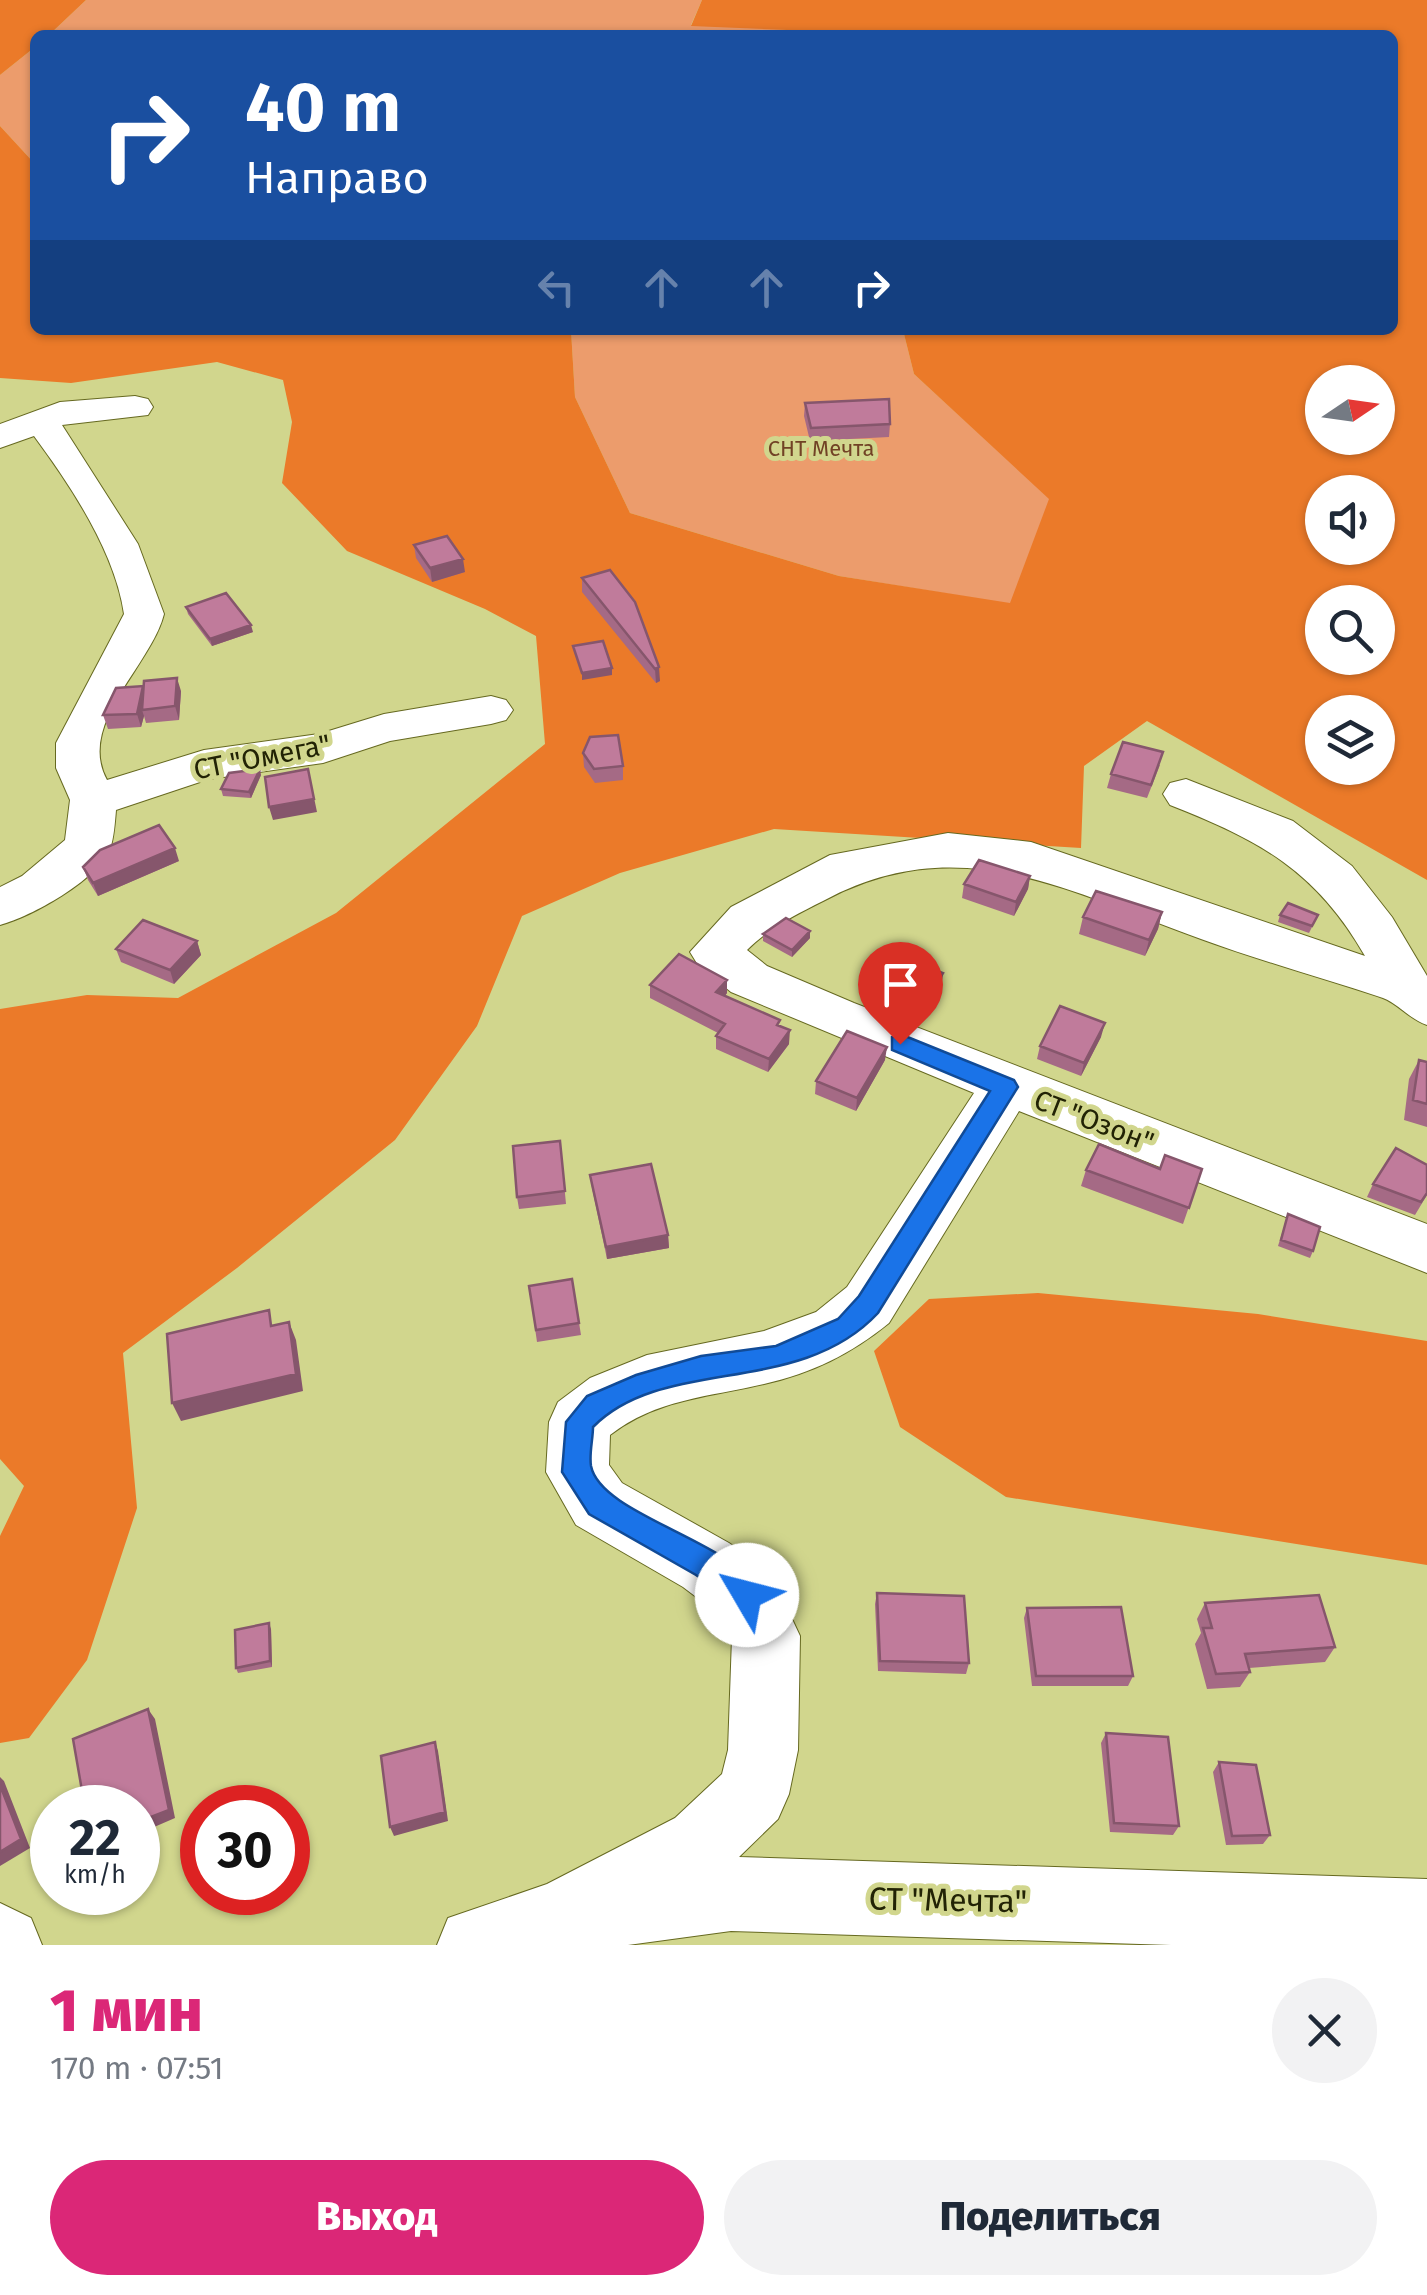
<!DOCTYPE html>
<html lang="ru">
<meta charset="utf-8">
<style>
:root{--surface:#fff;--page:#f2f2f3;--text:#1f2937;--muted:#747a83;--accent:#db2777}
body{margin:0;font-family:"Fira Sans",sans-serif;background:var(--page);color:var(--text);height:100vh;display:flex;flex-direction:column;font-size:38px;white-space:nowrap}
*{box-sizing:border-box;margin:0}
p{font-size:32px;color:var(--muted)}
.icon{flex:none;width:55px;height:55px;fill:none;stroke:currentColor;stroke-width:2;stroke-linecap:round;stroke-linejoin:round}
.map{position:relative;height:1945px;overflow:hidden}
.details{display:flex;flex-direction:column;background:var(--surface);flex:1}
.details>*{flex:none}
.guide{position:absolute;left:30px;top:30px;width:1368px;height:305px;border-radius:15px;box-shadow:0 2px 8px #0004;background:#1a4fa0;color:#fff;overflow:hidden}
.needle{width:65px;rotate:77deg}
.buttons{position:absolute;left:1305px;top:365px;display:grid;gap:20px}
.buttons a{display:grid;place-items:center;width:90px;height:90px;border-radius:50%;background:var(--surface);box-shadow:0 2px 8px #0004;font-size:50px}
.speed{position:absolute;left:30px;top:1785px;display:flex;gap:20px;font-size:50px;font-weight:700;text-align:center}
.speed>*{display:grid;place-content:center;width:130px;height:130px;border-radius:50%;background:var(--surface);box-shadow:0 2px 8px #0004;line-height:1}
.speed small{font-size:25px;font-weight:400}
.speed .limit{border:15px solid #d22;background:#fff;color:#111}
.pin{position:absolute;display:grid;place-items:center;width:85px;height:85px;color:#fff;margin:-102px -42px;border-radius:50% 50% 50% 0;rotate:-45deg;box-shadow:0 0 10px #0007}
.pin .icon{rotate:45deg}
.me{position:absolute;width:110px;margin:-55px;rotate:307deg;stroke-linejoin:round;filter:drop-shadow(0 0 8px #0008)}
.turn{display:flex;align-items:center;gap:35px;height:210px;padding:0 50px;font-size:45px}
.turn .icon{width:130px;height:130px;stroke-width:2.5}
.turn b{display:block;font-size:70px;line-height:85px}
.lanes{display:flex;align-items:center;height:95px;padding:0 50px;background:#0003;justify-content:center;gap:50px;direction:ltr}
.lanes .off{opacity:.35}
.round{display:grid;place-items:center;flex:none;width:105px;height:105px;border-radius:52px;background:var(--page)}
.head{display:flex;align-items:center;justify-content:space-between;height:170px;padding:0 50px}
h1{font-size:60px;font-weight:800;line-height:75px;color:var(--accent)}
.action{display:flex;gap:20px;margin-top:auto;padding:20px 50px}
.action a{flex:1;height:115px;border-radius:60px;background:var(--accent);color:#fff;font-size:40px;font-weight:800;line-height:115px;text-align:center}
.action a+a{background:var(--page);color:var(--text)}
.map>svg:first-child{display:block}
.green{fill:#ec9c6c}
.forest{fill:#eb7a29;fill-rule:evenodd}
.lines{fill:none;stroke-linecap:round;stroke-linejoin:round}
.minor-casing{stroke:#666920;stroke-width:2}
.minor{fill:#fff;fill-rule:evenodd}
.wall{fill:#a56a85}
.shaded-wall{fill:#86566c}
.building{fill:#c07b9b;stroke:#86566c;stroke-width:2.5}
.route{fill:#1a73e8;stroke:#114b97;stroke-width:2.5}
.labels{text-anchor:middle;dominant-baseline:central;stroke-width:10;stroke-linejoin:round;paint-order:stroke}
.far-park-label{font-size:22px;fill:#714225;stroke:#d1d68d}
.street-label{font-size:28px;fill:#222305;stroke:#d1d68d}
.near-street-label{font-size:32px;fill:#222305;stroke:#d1d68d}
</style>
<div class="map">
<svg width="1427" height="1945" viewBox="0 0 1427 1945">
<rect width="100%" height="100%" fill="#d1d68d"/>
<path class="green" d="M 86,0 L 702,0 L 691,25 L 911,35 L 49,35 Z
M 35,47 L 35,164 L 0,126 L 0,75 Z
M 571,330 L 903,330 L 914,374 L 1050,499 L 1011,604 L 839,576 L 630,513 L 575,397 Z"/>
<path class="forest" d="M 0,0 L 86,0 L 49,35 L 35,35 L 35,47 L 0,75 Z
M 702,0 L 1427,0 L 1427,880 L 1147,721 L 1084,766 L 1081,848 L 774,829 L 620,873 L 522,916 L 477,1026 L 395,1140 L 237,1268 L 123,1353 L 137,1508 L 87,1660 L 29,1738 L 0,1743 L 0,1536 L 24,1486 L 0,1459 L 0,1009 L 87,995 L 178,998 L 336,913 L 545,744 L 536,636 L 485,609 L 347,551 L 282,483 L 292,422 L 283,380 L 217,362 L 71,383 L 0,378 L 0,126 L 35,164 L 35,330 L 571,330 L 575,397 L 630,513 L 839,576 L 1010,603 L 1049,499 L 914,374 L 903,330 L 1392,330 L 1392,35 L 911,35 L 691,26 ZM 1322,382 L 1378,382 L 1378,438 L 1322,438 ZM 1322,492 L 1378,492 L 1378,548 L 1322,548 ZM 1322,602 L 1378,602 L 1378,658 L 1322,658 ZM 1322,712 L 1378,712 L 1378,768 L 1322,768 Z
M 1038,1293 L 1258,1314 L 1427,1341 L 1427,1565 L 1006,1497 L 900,1427 L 874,1351 L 929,1299 Z"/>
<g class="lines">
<defs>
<path id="minor" d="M 135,396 L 148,399 L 153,407 L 148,415 L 62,425 L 138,544 L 164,614 C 151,666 76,724 107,780 L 204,750 L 319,734 L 384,714 L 491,696 L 506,700 L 513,710 L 506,720 L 491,724 L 390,741 L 323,763 L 209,779 L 116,810 C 115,822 114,838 110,849 C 96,881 32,916 0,925 L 0,887 L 22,876 L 65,840 L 70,800 L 56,768 L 56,743 L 124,614 C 115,552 71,486 34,436 L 0,448 L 0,424 L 60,402 Z
M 1186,779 L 1293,821 L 1352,866 L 1392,917 L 1427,976 L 1427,1025 C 1409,1019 1399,1004 1383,998 C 1323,978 1261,961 1201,939 C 1069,892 960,827 823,901 C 795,915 769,928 747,950 L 767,966 L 854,1003 L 1427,1224 L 1427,1273 L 1019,1111 L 889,1323 C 851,1354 812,1373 764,1384 C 709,1397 656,1399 610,1435 L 609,1465 L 622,1483 L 729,1543 L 770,1572 L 800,1636 L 798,1750 L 789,1794 L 778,1819 L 739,1857 L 1427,1879 L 1427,1945 L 1171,1945 L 731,1931 L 628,1945 L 437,1945 L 448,1918 L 547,1884 L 675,1818 L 722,1774 L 728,1750 L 732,1638 L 724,1618 L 683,1587 L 576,1525 L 546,1472 L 549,1422 L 558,1402 L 590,1378 L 647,1355 L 764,1331 L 816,1312 L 847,1287 L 974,1093 L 731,992 L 698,965 L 690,952 L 731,907 L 830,855 L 948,833 L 1031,842 L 1365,956 C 1316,870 1259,840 1170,805 L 1163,794 L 1170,783 Z
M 0,1903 L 31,1918 L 42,1945 L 0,1945 Z"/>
</defs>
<use href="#minor" class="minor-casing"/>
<use href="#minor" class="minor"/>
</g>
<path class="wall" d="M 805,403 L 890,424 L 889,437 L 810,441 L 804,416 Z
M 414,545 L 465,572 L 432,582 L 416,558 Z
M 582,578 L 635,602 L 660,681 L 656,683 L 582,592 Z
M 186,607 L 253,632 L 212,646 L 188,614 Z
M 181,691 L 179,720 L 146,723 L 144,716 L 141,727 L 108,729 L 103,715 Z
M 583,753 L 623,766 L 623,780 L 595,783 L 584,767 Z
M 1160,765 L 1147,798 L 1107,788 L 1111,774 Z
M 261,775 L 251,798 L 223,796 L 221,789 Z
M 179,861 L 98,896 L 88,880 L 83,867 Z
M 1030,876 L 1028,889 L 1014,916 L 962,898 L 964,884 Z
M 1162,912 L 1158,929 L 1145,956 L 1079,934 L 1083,917 Z
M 1280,915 L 1318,915 L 1309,933 L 1278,922 Z
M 763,934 L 810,938 L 792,957 L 763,941 Z
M 197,941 L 201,955 L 174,984 L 121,962 L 116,949 Z
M 943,973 L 941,987 L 919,1022 L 874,1007 L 875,993 Z
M 727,980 L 727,993 L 725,996 L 780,1026 L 789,1044 L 768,1072 L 716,1049 L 716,1036 L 718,1033 L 650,998 L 650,985 Z
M 1101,1037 L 1081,1076 L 1037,1059 L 1040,1046 Z
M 885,1060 L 856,1111 L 815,1094 L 816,1081 Z
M 1419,1060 L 1427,1062 L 1427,1127 L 1404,1120 L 1409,1079 Z
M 560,1141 L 566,1204 L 519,1209 L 517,1197 Z
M 1202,1169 L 1183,1224 L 1081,1186 L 1086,1170 Z
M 590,1175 L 668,1235 L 669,1248 L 607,1259 L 592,1188 Z
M 1373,1184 L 1427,1195 L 1415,1215 L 1367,1197 Z
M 1288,1214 L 1313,1251 L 1310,1258 L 1278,1246 Z
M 572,1279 L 581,1335 L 537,1342 L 529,1286 Z
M 877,1593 L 969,1663 L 966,1674 L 878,1671 L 875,1604 Z
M 1205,1603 L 1335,1647 L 1325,1662 L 1249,1668 L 1250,1672 L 1240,1687 L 1207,1689 L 1195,1644 L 1201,1633 L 1197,1619 Z
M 1027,1608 L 1133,1676 L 1128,1686 L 1032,1686 L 1024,1618 Z
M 271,1629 L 272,1667 L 238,1673 L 236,1668 Z
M 1106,1733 L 1179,1826 L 1173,1835 L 1110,1832 L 1101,1743 Z
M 1219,1762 L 1270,1835 L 1263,1844 L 1226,1845 L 1213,1772 Z"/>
<path class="shaded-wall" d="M 463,559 L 465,572 L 432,582 L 430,568 Z
M 251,625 L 253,632 L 212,646 L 210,639 Z
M 659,667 L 660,681 L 656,683 L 655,669 Z
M 612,668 L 612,675 L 582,680 L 582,673 Z
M 177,678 L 181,691 L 179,720 L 175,706 Z
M 143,686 L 142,710 L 144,716 L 141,727 L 137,714 Z
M 260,769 L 261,775 L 251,798 L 249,792 Z
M 308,769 L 317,812 L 273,820 L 269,807 Z
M 175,848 L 179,861 L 98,896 L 93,883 Z
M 1030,876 L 1028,889 L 1014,916 L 1016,902 Z
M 1162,912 L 1158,929 L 1145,956 L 1149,940 Z
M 810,931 L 810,938 L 792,957 L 792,950 Z
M 197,941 L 201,955 L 174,984 L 170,970 Z
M 943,973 L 941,987 L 919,1022 L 921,1008 Z
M 727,980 L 727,993 L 716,1006 L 716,992 Z
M 1105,1023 L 1101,1037 L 1081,1076 L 1084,1063 Z
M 790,1030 L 789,1044 L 768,1072 L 769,1059 Z
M 887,1047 L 885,1060 L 856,1111 L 857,1098 Z
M 668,1235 L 669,1248 L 607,1259 L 606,1247 Z
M 289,1322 L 296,1340 L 303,1391 L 181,1421 L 172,1403 Z
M 269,1623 L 271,1629 L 272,1667 L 270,1661 Z
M 148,1709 L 155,1719 L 175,1818 L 138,1834 Z
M 435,1742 L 438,1751 L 448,1821 L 394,1836 L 390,1827 Z
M 0,1777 L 4,1781 L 30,1848 L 0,1866 Z"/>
<path class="building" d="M 889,399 L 890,424 L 811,428 L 805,403 Z
M 447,536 L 463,559 L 430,568 L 414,545 Z
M 610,570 L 635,602 L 659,667 L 655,669 L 582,578 Z
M 226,593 L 251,625 L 210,639 L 186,607 Z
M 603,641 L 612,668 L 582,673 L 573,646 Z
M 177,678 L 175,706 L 142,710 L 144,681 Z
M 143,686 L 137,714 L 103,715 L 116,688 Z
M 618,735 L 623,766 L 594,769 L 583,753 L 590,737 Z
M 1123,742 L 1163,752 L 1151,785 L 1111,774 Z
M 260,769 L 249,792 L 221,789 L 229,773 Z
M 308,769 L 314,799 L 269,807 L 265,777 Z
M 159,825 L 175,848 L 93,883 L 83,867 L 100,850 Z
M 979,860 L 1030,876 L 1016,902 L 964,884 Z
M 1096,891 L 1162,912 L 1149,940 L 1083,917 Z
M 1288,903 L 1318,915 L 1312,926 L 1280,915 Z
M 786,918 L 810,931 L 792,950 L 763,934 Z
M 143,920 L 197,941 L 170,970 L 116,949 Z
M 679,954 L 727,980 L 716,992 L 780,1020 L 777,1025 L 790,1030 L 769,1059 L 716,1036 L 725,1024 L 650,985 Z
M 899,956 L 943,973 L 921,1008 L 875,993 Z
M 1060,1006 L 1105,1023 L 1084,1063 L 1040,1046 Z
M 847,1031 L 887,1047 L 857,1098 L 816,1081 Z
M 1419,1060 L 1427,1062 L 1427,1104 L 1413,1100 Z
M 560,1141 L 565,1191 L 517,1197 L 513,1146 Z
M 1099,1144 L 1160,1169 L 1165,1155 L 1202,1169 L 1189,1208 L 1086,1170 Z
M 1396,1148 L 1427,1165 L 1427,1193 L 1421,1202 L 1373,1184 Z
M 651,1164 L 668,1235 L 606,1247 L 590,1175 Z
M 1288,1214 L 1320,1227 L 1313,1251 L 1281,1240 Z
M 572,1279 L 579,1323 L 536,1330 L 529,1286 Z
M 269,1310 L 271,1326 L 289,1322 L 296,1374 L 172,1403 L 167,1334 Z
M 877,1593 L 964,1596 L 969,1663 L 880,1661 Z
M 1319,1595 L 1335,1647 L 1245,1654 L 1250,1672 L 1216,1674 L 1203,1628 L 1212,1628 L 1205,1603 Z
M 1121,1607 L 1133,1676 L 1036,1676 L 1027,1608 Z
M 269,1623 L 270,1661 L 236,1668 L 235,1630 Z
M 148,1709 L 169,1810 L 138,1822 L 138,1808 L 85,1808 L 73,1739 Z
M 1106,1733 L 1168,1737 L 1179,1826 L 1114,1823 Z
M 435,1742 L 445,1812 L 390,1827 L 381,1756 Z
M 1219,1762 L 1256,1765 L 1270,1835 L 1232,1836 Z
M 0,1785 L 21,1839 L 0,1852 Z"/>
<path class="route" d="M 900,1034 L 1014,1080 L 1018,1087 L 878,1313 C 799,1398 664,1355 593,1427 C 593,1439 589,1454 591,1466 C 601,1516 739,1542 762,1595 L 757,1606 L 747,1610 L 696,1575 L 589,1514 L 562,1472 L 566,1422 L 587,1396 L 636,1375 L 701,1356 L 776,1346 L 838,1319 L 859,1296 L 990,1091 L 892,1050 L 892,1037 Z"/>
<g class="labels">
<g class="far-park-label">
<text x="821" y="448">СНТ Мечта</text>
</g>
<g class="street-label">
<text transform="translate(262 757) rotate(-11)">СТ "Омега"</text>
<text transform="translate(1094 1121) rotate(21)">СТ "Озон"</text>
</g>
<g class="near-street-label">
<text transform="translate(948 1900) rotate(1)">СТ "Мечта"</text>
</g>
</g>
</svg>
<div class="buttons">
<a><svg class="needle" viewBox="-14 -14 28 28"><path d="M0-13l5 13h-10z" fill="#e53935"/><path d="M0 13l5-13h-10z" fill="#747a83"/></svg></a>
<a><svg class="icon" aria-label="sound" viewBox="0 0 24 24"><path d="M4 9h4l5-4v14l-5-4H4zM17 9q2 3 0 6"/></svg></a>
<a><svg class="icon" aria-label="search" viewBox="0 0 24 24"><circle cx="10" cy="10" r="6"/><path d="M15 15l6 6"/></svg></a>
<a><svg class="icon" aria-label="layers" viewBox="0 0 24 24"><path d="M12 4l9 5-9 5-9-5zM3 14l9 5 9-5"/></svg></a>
</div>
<div class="speed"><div>22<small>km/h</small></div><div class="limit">30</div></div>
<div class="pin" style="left:900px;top:1044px;background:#d93025"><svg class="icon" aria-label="arrive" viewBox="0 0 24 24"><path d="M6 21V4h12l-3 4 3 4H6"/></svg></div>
<svg class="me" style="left:747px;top:1595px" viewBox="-20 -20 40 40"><circle r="19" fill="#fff"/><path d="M0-13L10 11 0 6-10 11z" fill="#1a73e8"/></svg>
<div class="guide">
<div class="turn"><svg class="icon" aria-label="right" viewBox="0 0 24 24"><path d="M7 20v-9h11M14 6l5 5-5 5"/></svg><div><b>40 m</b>Направо</div></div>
<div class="lanes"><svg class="icon off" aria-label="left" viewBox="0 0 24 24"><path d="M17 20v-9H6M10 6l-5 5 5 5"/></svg><svg class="icon off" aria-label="ahead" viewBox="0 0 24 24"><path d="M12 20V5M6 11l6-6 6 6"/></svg><svg class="icon off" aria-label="ahead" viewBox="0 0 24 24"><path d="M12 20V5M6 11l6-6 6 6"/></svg><svg class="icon" aria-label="right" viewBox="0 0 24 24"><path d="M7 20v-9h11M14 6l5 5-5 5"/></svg></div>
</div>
</div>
<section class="details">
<div class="head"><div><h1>1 мин</h1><p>170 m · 07:51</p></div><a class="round"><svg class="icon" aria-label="close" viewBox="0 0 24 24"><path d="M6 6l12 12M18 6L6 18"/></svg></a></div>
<div class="action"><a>Выход</a><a>Поделиться</a></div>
</section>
